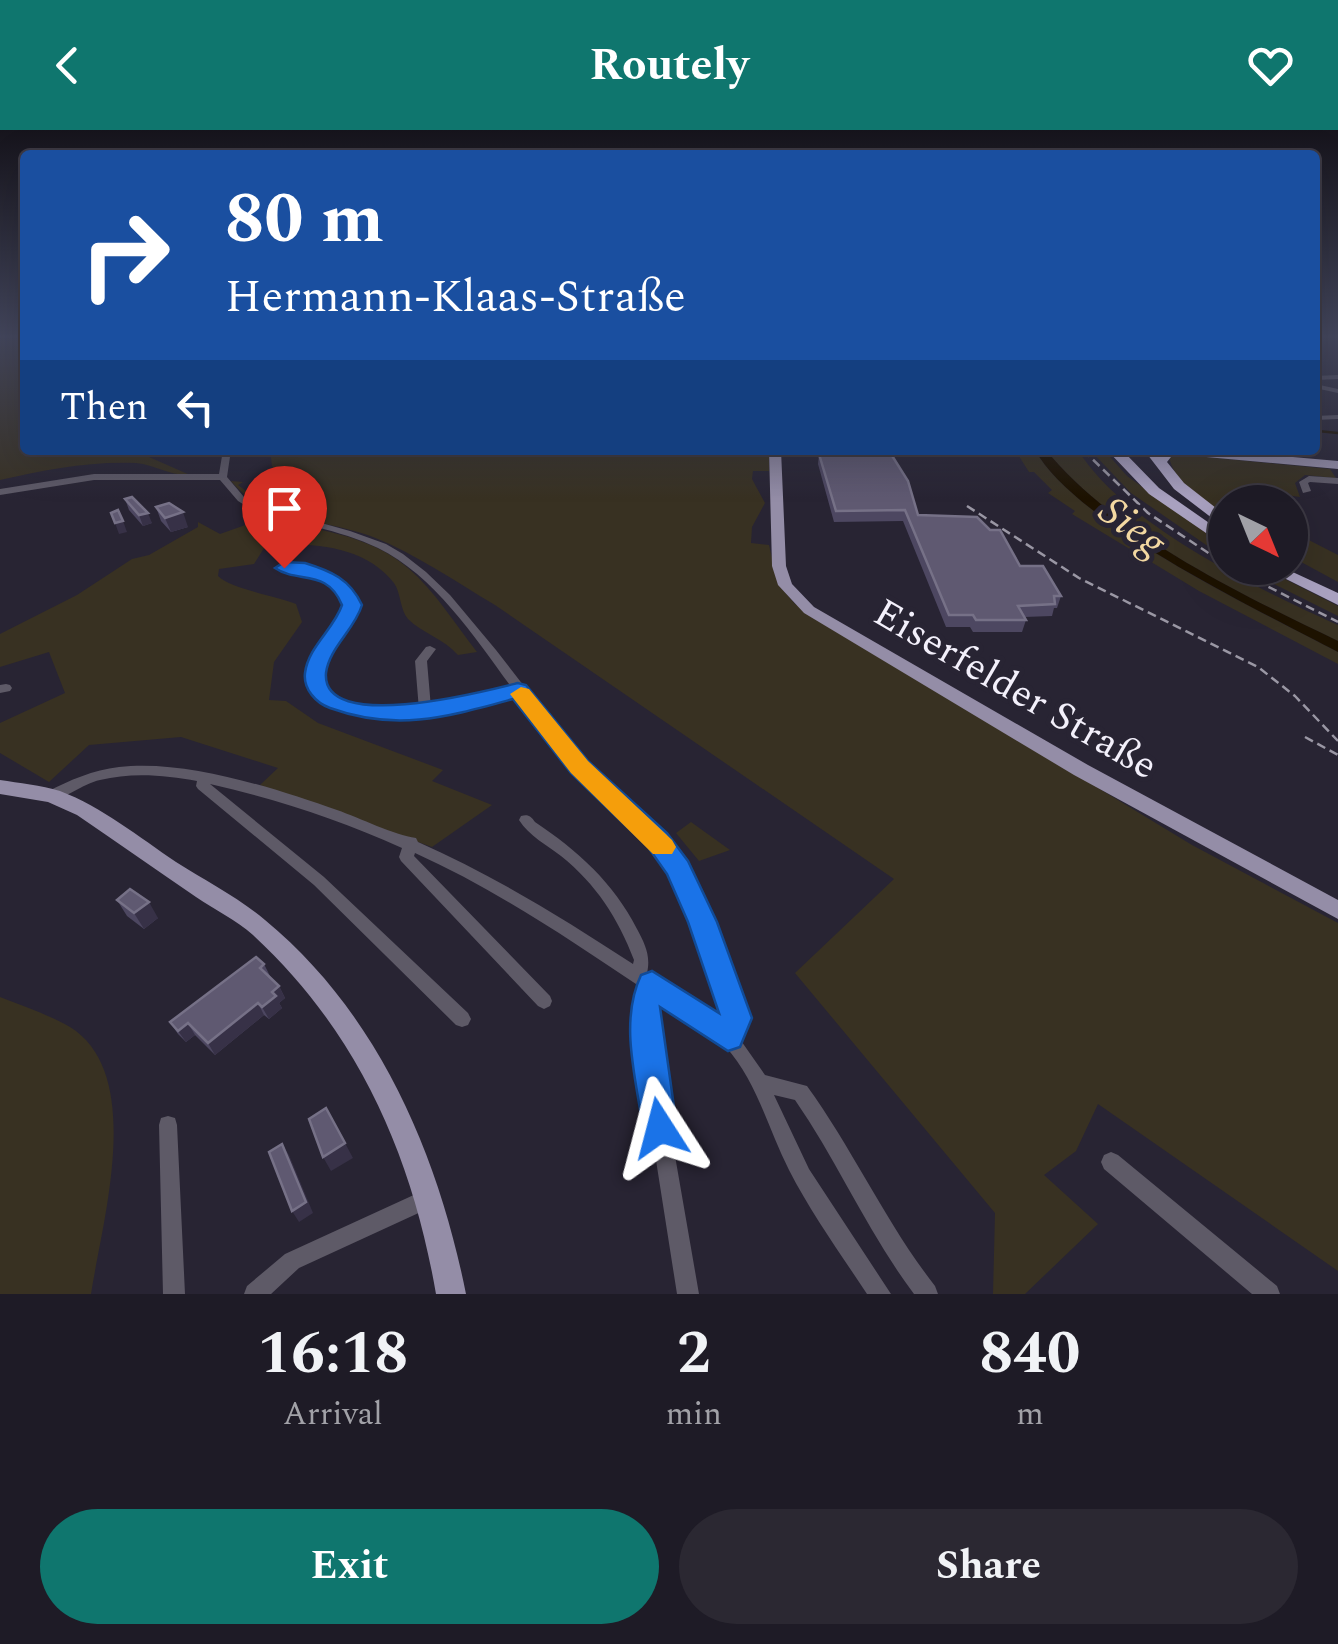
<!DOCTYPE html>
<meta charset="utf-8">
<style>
:root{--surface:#1e1b26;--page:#2b2832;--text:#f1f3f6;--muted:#a1a1a7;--line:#3c3943;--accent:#0f766e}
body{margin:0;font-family:Spectral,serif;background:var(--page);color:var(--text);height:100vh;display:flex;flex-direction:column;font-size:38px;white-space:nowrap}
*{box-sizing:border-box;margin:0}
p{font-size:32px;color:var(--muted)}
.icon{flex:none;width:55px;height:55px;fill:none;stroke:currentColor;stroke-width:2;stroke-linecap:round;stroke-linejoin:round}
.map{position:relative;height:1164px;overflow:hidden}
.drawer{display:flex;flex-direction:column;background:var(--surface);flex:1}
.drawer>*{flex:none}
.hud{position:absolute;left:20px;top:20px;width:1300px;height:305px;border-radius:10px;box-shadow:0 10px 40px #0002,0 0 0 2px var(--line);background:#1a4fa0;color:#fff;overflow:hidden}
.needle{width:65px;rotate:137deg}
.fabs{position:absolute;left:1208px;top:355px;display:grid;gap:20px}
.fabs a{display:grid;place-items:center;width:100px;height:100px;border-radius:50%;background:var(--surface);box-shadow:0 10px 40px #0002,0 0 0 2px var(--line);font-size:50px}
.pin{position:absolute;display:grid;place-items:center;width:85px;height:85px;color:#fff;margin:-102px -42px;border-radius:50% 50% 50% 0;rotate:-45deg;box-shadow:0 0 10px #0007}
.pin .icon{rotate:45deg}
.me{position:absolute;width:110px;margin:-55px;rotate:351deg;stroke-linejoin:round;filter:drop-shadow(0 0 8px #0008)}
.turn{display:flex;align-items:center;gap:35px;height:210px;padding:0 40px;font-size:45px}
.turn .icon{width:130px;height:130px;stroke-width:2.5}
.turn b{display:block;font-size:70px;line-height:85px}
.then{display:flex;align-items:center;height:95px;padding:0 40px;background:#0003;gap:20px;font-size:38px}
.eta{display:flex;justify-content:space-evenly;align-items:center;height:170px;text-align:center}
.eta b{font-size:60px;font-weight:700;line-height:70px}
.primary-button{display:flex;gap:20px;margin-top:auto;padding:20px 40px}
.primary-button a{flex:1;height:115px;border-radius:60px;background:var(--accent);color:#fff;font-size:40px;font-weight:700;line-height:115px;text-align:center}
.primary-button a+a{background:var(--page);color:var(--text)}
header{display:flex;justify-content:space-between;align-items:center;height:130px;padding:0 40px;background:var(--accent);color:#fff;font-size:45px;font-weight:700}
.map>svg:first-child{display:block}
.green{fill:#383122}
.water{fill:#1d1200}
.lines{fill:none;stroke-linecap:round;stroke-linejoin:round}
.stream{stroke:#1d1200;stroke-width:2.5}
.minor{fill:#5e5a67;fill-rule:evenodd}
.major{fill:#948da7;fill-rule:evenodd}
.highway{fill:#a9a1c0;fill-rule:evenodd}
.rail{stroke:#9a97a4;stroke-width:2.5;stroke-dasharray:9 5;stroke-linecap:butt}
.wall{fill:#4d4761}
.shaded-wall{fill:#373147}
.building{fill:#5f5971;stroke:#767187;stroke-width:2.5}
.route{fill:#1a73e8;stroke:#114b97;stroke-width:2.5}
.slow{fill:#f59e0b}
.labels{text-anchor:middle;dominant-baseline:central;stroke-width:10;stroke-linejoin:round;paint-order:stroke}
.street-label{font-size:40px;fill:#f3f0fb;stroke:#282433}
.water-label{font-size:42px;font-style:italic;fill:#f3d8a2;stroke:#282433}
</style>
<header><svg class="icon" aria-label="back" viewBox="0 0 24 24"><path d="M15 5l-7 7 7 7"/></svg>Routely<svg class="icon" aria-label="heart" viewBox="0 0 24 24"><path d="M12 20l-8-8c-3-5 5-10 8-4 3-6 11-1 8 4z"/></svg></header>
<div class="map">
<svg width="1338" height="1164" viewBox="0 0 1338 1164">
<rect width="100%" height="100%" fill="#282433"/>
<path class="green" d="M 0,206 L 25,206 L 25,320 L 152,320 L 149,327 L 190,345 C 170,346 156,335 136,333 C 90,331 44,340 0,350 Z
M 270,320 L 769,320 L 769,341 L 753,341 L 752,349 L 765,373 L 752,397 L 751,413 L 769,415 L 778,454 L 795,474 L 1192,715 L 1338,793 L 1338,1141 L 1098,974 L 1076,1021 L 1044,1045 L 1098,1094 L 1025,1164 L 993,1164 L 995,1083 L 795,843 L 894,749 L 495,475 C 456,452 416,424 373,407 C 327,389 264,392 231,351 L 243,352 L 238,355 C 256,369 285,387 306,377 L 272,336 Z
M 1015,320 L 1035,320 C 1076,394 1260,481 1338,522 L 1338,534 L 1199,461 L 1072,384 L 1075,381 L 1048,363 L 1052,360 L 1034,342 L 1029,342 Z
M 1046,320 L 1078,320 C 1123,394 1260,460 1338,495 L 1338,511 C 1242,465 1113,403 1046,320 Z
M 1090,320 L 1104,320 L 1127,346 L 1225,416 L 1225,428 L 1131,363 Z
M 1185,325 L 1330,339 L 1336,348 L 1305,345 L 1295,353 L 1300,367 L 1286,365 L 1288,372 L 1225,372 L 1225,386 C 1204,371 1175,354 1169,327 Z
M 1290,380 L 1297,404 L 1338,425 L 1338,452 L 1290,426 Z
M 262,389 C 311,398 369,404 408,438 C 435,461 455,494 477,522 L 458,525 C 444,509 422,503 408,489 C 400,480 401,463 394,453 C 365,415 310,412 266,415 L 254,434 L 219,439 L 218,446 C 231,459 276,466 296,474 L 302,492 L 274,532 L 269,570 L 286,571 L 318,593 L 443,640 L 432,651 L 492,675 L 432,717 L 260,655 L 278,638 L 181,607 L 89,615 L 49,652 L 0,623 L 0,593 L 65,563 L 49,522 L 0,537 L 0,504 L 77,465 L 132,429 L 149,425 L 198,397 L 198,392 L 220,404 Z
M 1242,438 L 1263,438 L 1338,476 L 1338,486 Z
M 691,692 L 730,720 L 699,731 L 676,703 Z
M 0,867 C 23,876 49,885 70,897 C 146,944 102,1092 91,1164 L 0,1164 Z"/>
<path class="water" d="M 1035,320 L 1046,320 C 1113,403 1242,465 1338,511 L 1338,522 C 1261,481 1076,394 1035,320 Z"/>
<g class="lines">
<path class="stream" d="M 1318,301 L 1338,303"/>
<path class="minor" d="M 1338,245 L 1338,249 L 1315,250 L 1315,246 Z
M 1315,254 L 1338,259 L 1338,263 L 1315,258 Z
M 1338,285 L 1338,289 L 1315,290 L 1315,286 Z
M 223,320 L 231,320 L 227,347 L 244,367 L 257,375 L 350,401 L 386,414 L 403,424 L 426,442 L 450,465 L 496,520 L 582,631 L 660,706 L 683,734 L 713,792 L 733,849 L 745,887 L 737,905 L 765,945 L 807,956 C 854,1021 886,1093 935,1156 L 938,1164 L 914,1164 C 868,1103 838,1032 795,970 L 774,965 L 809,1039 L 891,1164 L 867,1164 C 840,1123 811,1083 789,1040 C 768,999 757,951 725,916 C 709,899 676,881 656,867 L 652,881 L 657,922 L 699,1164 L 677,1164 L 639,922 L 634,881 L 642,858 C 569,809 495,759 415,723 L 414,726 L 550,866 L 552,871 L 550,876 L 544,879 L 538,876 L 401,731 L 399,727 L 402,718 C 340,690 276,669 210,654 L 324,747 L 468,883 L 471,889 L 468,895 L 462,897 L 456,895 L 314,755 L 198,659 L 196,656 L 197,651 C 166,645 131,642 100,650 C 82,654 63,671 47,670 L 45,666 L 47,662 C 70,650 93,640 119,637 C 185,629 274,658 337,680 C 360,688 394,705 416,708 L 418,712 C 493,745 564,789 633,834 L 634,830 C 618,788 596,754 561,726 C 547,715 529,706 519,690 L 521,686 C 528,684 531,686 535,692 C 578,721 613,752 637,799 C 645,814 651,826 647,843 L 724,895 L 727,887 C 713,838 701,787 674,743 C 650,706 613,681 583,649 C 559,623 538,593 517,564 C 459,583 395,602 336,577 C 321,571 308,559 310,543 C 313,518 337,498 347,475 C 331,445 311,444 281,440 L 281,436 C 314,433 342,446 357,475 C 346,502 314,528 325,558 C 349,582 387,583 419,580 L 415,531 L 426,517 L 430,516 L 436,519 L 427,531 L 431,578 L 473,569 L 512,558 C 475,508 435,446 378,418 C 338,399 293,393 251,379 L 238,371 L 220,350 L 94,350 L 0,365 L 0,359 L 94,344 L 219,344 Z
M 1309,346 L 1338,348 L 1338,354 L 1310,352 L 1308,353 L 1311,361 L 1303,363 L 1299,352 Z
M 6,554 L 10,555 L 12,558 L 10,561 L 0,563 L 0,555 Z
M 168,986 L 175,988 L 177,995 L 185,1164 L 163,1164 L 159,995 L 161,988 Z
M 1111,1022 L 1118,1025 L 1277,1156 L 1280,1164 L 1252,1164 L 1104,1039 L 1101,1032 L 1104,1025 Z
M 429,1058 L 436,1061 L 439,1068 L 436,1075 L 299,1138 L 271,1164 L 244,1164 L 247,1156 L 285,1124 Z"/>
<path class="major" d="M 769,320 L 781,320 L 786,436 L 792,454 L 814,477 L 1088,635 L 1338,770 L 1338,789 L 1074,645 L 804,483 L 778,455 L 772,436 Z
M 1167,320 L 1212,320 L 1338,331 L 1338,339 L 1173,324 Z
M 0,650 C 19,653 41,655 60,661 C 102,677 139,707 176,732 C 206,751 239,768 265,790 C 378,883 438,1024 466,1164 L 436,1164 C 412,1025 358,902 253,805 C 236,790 215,780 196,767 C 156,740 117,712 77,685 L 48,672 L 0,664 Z"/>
<path class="highway" d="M 1107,320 L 1122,320 L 1159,358 L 1225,404 L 1225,416 L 1149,364 Z
M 1144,320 L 1160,323 L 1192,320 L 1192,326 L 1171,327 L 1167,332 L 1184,353 L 1225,385 L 1225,398 L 1174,359 Z
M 1264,438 L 1284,438 L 1338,463 L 1338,475 Z"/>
<path class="rail" d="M 1083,320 L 1148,383 L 1225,434
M 967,376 L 1079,448 L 1258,537 L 1295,566 L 1338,611
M 1231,438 L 1338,492
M 1305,607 L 1338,625"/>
</g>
<path class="wall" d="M 819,324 L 918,385 L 1020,436 L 1061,466 L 1057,478 L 1054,478 L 1052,486 L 1024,487 L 1026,490 L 1022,502 L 973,502 L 970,497 L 946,497 L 903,391 L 834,392 L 818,334 Z
M 125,369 L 152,393 L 143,396 L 129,380 Z
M 156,377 L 188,397 L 171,402 L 161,391 Z
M 117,770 L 158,788 L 144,799 L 127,786 Z
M 264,834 L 270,846 L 279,856 L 285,868 L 279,873 L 282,878 L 269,889 L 264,885 L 215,925 L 195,905 L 186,912 L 178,904 L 170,892 Z"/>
<path class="shaded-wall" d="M 183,382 L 188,397 L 171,402 L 165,388 Z
M 148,383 L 152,393 L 143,396 L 139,385 Z
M 123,391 L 127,402 L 119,404 L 115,393 Z
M 149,772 L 158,788 L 144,799 L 134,783 Z
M 279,856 L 285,868 L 279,873 L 282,878 L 269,889 L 262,877 L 272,862 Z
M 258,873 L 264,885 L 215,925 L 208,913 Z
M 188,893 L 195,905 L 186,912 L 178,901 Z
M 345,1013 L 353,1028 L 331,1041 L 323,1027 Z
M 282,1014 L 289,1025 L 313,1083 L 299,1092 L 292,1081 Z"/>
<path class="building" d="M 839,320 L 891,324 L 908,351 L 918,385 L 977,387 L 990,400 L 1000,400 L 1020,436 L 1043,436 L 1061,466 L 1054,466 L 1055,474 L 1018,476 L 1026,490 L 976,490 L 973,485 L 949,485 L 905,380 L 836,381 L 819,324 Z
M 132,367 L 148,383 L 139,385 L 125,369 Z
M 169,373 L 183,382 L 165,388 L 156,377 Z
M 118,380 L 123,391 L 115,393 L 111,383 Z
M 130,759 L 149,772 L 134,783 L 117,770 Z
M 256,827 L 264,834 L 260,838 L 279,856 L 272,862 L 276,866 L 262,877 L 258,873 L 208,913 L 188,893 L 178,901 L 170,892 Z
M 326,978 L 345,1013 L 323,1027 L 309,989 Z
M 282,1014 L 306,1072 L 292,1081 L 269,1022 Z"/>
<linearGradient id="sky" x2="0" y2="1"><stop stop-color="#16141c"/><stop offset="0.56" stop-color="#42455b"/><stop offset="1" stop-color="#42455b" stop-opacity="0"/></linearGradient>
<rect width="1338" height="369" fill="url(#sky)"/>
<path class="route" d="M 305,433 C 331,441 350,449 362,475 C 355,499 329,518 326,543 C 321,605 490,560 518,553 L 526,555 L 588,631 L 667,703 L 688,731 L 717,792 L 752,888 L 740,917 L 728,921 L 660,877 L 677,998 L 672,1010 L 660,1015 L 648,1010 L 643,998 C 636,948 619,892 641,845 L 652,841 L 719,883 L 688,792 L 667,744 L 648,717 L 571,643 L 513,569 C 447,587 396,602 330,578 C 316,573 303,559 305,543 C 308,517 334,499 342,475 C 327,438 298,454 275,438 L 284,432 Z"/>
<path class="slow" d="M 521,557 L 529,559 L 588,631 L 672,710 L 676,717 L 672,724 L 653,724 L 571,643 L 510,564 Z"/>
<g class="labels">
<g class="street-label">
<text transform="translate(1015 560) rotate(30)">Eiserfelder Straße</text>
</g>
<g class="water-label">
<text transform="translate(1132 397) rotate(37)">Sieg</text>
</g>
</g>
</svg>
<div class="fabs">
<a><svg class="needle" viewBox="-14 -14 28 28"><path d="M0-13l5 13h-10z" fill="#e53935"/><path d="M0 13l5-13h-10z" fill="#a1a1a7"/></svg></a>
</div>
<div class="pin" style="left:284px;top:438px;background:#d93025"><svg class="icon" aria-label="arrive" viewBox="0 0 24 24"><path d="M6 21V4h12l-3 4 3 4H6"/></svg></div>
<svg class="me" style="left:660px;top:998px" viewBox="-20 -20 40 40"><path d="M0-17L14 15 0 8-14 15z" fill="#1a73e8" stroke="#fff" stroke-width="4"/></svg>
<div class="hud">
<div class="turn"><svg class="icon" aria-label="right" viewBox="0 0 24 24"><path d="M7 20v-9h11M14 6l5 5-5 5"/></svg><div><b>80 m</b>Hermann-Klaas-Straße</div></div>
<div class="then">Then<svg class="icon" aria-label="left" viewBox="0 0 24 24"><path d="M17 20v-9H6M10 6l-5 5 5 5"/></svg></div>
</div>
</div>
<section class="drawer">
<div class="eta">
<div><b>16:18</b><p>Arrival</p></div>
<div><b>2</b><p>min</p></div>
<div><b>840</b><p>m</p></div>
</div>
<div class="primary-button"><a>Exit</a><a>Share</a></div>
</section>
